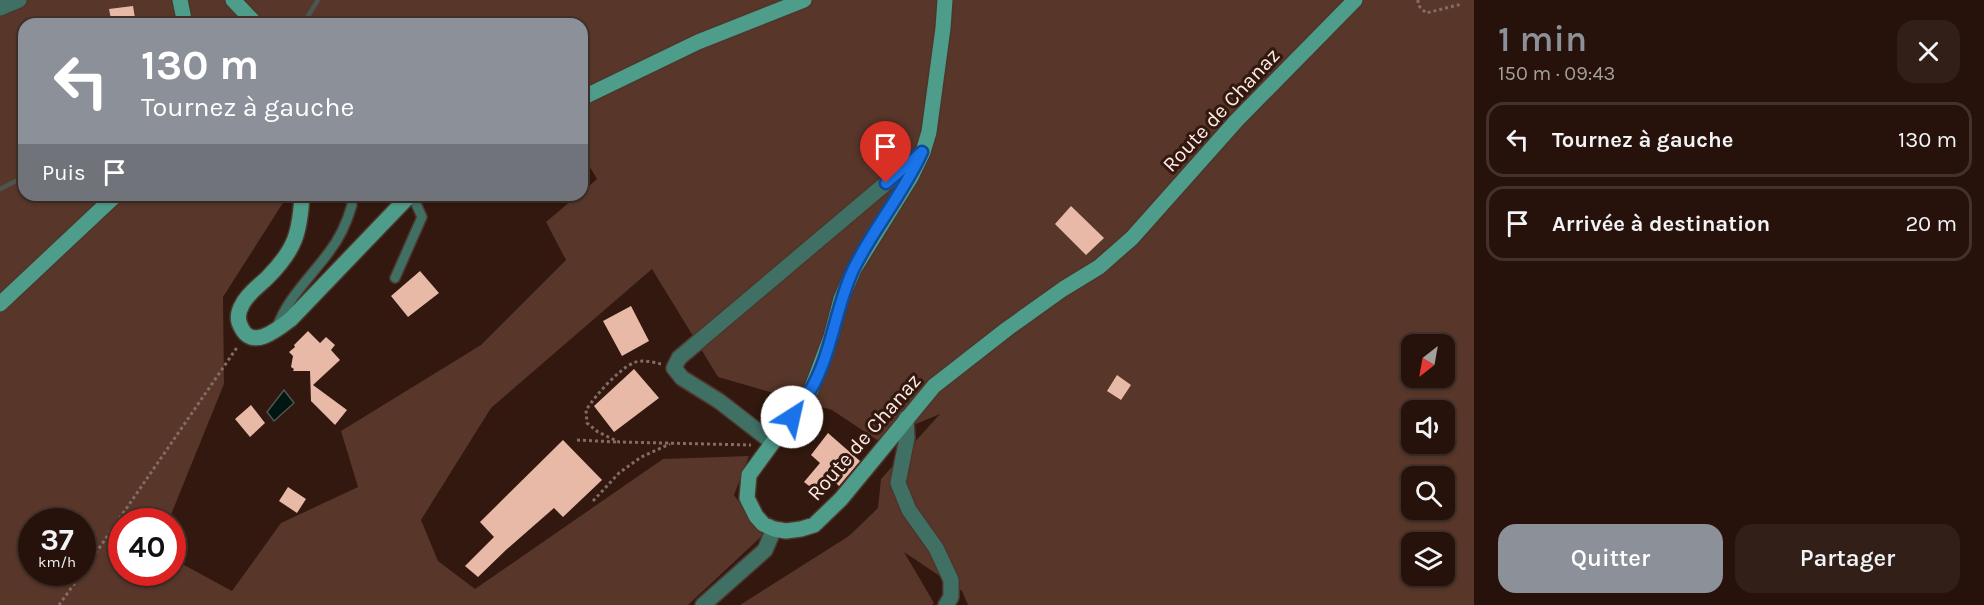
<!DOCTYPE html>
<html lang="fr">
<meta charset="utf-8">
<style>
:root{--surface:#26120a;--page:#322018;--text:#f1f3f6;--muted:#a49e9c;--line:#42322b;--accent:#8c9099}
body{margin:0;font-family:Karla,sans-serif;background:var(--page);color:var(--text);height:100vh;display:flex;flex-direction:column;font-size:22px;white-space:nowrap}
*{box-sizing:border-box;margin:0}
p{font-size:20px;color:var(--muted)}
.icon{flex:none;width:33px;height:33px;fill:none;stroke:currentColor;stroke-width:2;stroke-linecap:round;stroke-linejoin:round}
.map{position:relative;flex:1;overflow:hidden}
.side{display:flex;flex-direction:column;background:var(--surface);width:510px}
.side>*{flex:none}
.top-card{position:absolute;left:18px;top:18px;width:570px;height:183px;border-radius:18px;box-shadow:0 2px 4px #0004,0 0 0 2px var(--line);background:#8c9099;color:#fff;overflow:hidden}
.needle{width:39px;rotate:211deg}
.tools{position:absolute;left:1401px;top:334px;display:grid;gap:12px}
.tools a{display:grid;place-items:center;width:54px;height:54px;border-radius:12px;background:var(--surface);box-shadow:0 2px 4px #0004,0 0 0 2px var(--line);font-size:30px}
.speed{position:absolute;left:18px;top:508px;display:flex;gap:12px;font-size:30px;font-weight:700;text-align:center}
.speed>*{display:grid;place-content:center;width:78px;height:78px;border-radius:50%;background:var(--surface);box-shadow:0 2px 4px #0004,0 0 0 2px var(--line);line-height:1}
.speed small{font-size:15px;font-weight:400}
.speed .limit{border:9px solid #d22;background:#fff;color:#111}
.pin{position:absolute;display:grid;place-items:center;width:51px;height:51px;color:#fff;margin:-62px -26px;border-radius:50% 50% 50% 0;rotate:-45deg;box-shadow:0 0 6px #0007}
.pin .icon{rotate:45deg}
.me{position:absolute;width:66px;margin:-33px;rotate:35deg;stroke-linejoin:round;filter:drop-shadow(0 0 4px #0008)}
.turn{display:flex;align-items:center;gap:21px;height:126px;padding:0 24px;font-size:27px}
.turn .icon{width:78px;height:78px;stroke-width:2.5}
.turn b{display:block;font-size:42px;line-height:51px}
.then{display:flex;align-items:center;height:57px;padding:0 24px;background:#0003;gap:12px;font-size:22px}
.round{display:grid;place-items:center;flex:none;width:63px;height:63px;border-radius:18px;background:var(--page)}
.summary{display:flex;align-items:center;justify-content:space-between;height:102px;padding:0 24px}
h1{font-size:36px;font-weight:600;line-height:45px;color:var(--accent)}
.primary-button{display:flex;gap:12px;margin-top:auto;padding:12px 24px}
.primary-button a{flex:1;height:69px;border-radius:18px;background:var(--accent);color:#fff;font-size:24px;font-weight:600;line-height:69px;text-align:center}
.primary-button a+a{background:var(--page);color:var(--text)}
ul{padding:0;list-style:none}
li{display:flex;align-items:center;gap:18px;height:75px;margin:0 12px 9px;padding:0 12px;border:3px solid var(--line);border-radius:18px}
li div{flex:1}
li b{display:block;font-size:22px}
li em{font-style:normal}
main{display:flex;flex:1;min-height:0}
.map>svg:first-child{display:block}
.green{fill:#58362a;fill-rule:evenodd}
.water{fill:#001610;stroke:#4c5650;stroke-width:1.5}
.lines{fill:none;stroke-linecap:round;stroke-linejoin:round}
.stream{stroke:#4c5650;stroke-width:4.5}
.building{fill:#e8b9a7}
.lane-casing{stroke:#4e362c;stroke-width:12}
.street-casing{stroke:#4e362c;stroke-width:18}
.secondary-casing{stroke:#4e362c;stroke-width:18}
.path{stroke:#836c63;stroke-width:3;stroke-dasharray:3 3;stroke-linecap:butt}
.lane{stroke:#406f64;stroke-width:9}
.street{stroke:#406f64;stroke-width:15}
.secondary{stroke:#4e9c8a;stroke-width:15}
.route-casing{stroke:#114b97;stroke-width:15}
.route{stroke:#1a73e8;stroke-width:10}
.labels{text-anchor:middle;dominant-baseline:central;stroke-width:6;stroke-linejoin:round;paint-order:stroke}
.street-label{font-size:21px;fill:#fdebe4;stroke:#32180e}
</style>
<main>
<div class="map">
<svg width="1474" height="605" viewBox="0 0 1474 605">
<rect width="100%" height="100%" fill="#32180e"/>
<path class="green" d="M 0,0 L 1474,0 L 1474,605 L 968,605 L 962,591 L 904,552 L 934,603 L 932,605 L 740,605 L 849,536 L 878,508 L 881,479 L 940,414 L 877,440 L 832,410 L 718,377 L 652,269 L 491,408 L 421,520 L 438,561 L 475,589 L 663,459 L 749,456 L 734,495 L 763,535 L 688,605 L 0,605 ZM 24,24 L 582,24 L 582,154 L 597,179 L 582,192 L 582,195 L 578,195 L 546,222 L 566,260 L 481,345 L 341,431 L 358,487 L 281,523 L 232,591 L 173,559 L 172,573 L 122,573 L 122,522 L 168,522 L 224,384 L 223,297 L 288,195 L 24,195 ZM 1412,345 L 1444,345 L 1444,378 L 1412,378 ZM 1412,411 L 1444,411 L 1444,444 L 1412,444 ZM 1412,477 L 1444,477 L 1444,510 L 1412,510 ZM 32,522 L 82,522 L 82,573 L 32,573 ZM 1412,543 L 1444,543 L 1444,576 L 1412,576 Z"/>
<path class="water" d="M 284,390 L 294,403 L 274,421 L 267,412 Z"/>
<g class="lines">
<path class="stream" d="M 303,24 L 318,0
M 0,189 L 24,177"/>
</g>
<path class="building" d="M 133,6 L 136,24 L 112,24 L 109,9 Z
M 1071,206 L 1104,238 L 1086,255 L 1055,224 Z
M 420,271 L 439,293 L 408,317 L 391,296 Z
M 631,306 L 649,341 L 622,356 L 603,321 Z
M 308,331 L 320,343 L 326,337 L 335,345 L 331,350 L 340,360 L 313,385 L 347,410 L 335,425 L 311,401 L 310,371 L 293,371 L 294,369 L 291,367 L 293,356 L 289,352 L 295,347 L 294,345 Z
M 634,369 L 659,398 L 614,432 L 594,406 Z
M 1117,375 L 1131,385 L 1121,400 L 1107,391 Z
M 251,405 L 265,423 L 250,437 L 235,419 Z
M 828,433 L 860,461 L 839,486 L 832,479 L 817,492 L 804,482 L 820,463 L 811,455 Z
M 563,440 L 602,480 L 563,517 L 554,508 L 507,549 L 478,577 L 465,566 L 494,537 L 480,522 Z
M 288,487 L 306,499 L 297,513 L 279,501 Z"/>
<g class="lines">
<defs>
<path id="lane" d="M 395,278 L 422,217 L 412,195
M 276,330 C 286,299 310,278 329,252 C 340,238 347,222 352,205"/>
<path id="street" d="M 0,8 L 19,0
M 906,418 L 907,438 L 898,483 L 909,510 L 936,548 L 951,580 L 951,597 L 946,605
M 772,442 L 719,401 L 682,378 L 674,368 L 679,358 L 923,152
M 703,605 L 765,550 L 774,529"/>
<path id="secondary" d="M 180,0 L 185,24
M 233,0 L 256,24
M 945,0 L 943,28 L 929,132 L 923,152 L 911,177 L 854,269 L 841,299 L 831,337 L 811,390 L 749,475 L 747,498 L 756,516 L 763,524 L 774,529 L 786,531 L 801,529 L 814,525 L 841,499 L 934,386 L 1007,329 L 1063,289 L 1099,267 L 1132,238 L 1237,120 L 1355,0
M 582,98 L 698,42 L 804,0
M 302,195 C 300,233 295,250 267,278 C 259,286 247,294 242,305 C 238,312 237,320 241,327 C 252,351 278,329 291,319 L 410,195
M 0,304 L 116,195"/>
</defs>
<use href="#lane" class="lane-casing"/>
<use href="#street" class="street-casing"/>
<use href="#secondary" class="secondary-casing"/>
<path class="path" d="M 1418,0 L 1418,5 L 1426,13 L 1462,4
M 661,364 C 652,362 642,359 633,363 C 617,371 596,395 586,410 L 587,423 L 598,432 L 619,442 L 751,445
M 577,440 L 617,442
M 593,501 L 619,473 L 641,457 L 670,444
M 82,573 L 238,346
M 59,605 L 82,573"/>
<use href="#lane" class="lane"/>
<use href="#street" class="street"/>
<use href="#secondary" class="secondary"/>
</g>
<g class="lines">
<defs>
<path id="route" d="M 792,417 C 798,408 805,400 810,391 C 832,354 835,309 853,270 C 873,229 903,194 922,152 L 886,183"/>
</defs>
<use href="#route" class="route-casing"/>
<use href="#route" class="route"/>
</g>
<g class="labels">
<g class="street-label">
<text transform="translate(1221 110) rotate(-47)">Route de Chanaz</text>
<text transform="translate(864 437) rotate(-49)">Route de Chanaz</text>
</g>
</g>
</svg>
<div class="tools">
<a><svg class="needle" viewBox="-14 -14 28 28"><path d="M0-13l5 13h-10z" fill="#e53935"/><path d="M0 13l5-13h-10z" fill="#a49e9c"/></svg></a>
<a><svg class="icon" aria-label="sound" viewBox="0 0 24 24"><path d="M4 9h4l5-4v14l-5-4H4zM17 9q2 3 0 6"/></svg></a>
<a><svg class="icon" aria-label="search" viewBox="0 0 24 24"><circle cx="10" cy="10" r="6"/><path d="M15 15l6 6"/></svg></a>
<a><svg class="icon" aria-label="layers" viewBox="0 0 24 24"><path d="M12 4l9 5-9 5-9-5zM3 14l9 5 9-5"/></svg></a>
</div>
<div class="speed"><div>37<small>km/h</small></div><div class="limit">40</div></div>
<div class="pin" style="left:886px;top:183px;background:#d93025"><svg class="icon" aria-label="arrive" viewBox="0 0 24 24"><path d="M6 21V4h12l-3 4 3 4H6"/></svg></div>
<svg class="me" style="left:792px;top:417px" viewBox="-20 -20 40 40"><circle r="19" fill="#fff"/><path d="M0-13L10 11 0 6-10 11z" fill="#1a73e8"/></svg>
<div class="top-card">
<div class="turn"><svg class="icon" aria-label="left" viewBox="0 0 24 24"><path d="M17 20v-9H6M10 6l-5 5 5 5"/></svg><div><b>130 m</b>Tournez à gauche</div></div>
<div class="then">Puis<svg class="icon" aria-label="arrive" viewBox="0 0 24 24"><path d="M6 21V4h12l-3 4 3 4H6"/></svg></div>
</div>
</div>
<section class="side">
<div class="summary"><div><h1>1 min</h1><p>150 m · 09:43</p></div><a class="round"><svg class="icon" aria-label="close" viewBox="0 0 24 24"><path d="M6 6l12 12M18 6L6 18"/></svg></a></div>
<ul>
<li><svg class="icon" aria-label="left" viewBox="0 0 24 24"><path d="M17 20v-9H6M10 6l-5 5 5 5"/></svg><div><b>Tournez à gauche</b></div><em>130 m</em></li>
<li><svg class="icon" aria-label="arrive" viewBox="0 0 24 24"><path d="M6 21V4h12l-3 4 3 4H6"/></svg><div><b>Arrivée à destination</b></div><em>20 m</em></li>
</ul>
<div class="primary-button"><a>Quitter</a><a>Partager</a></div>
</section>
</main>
